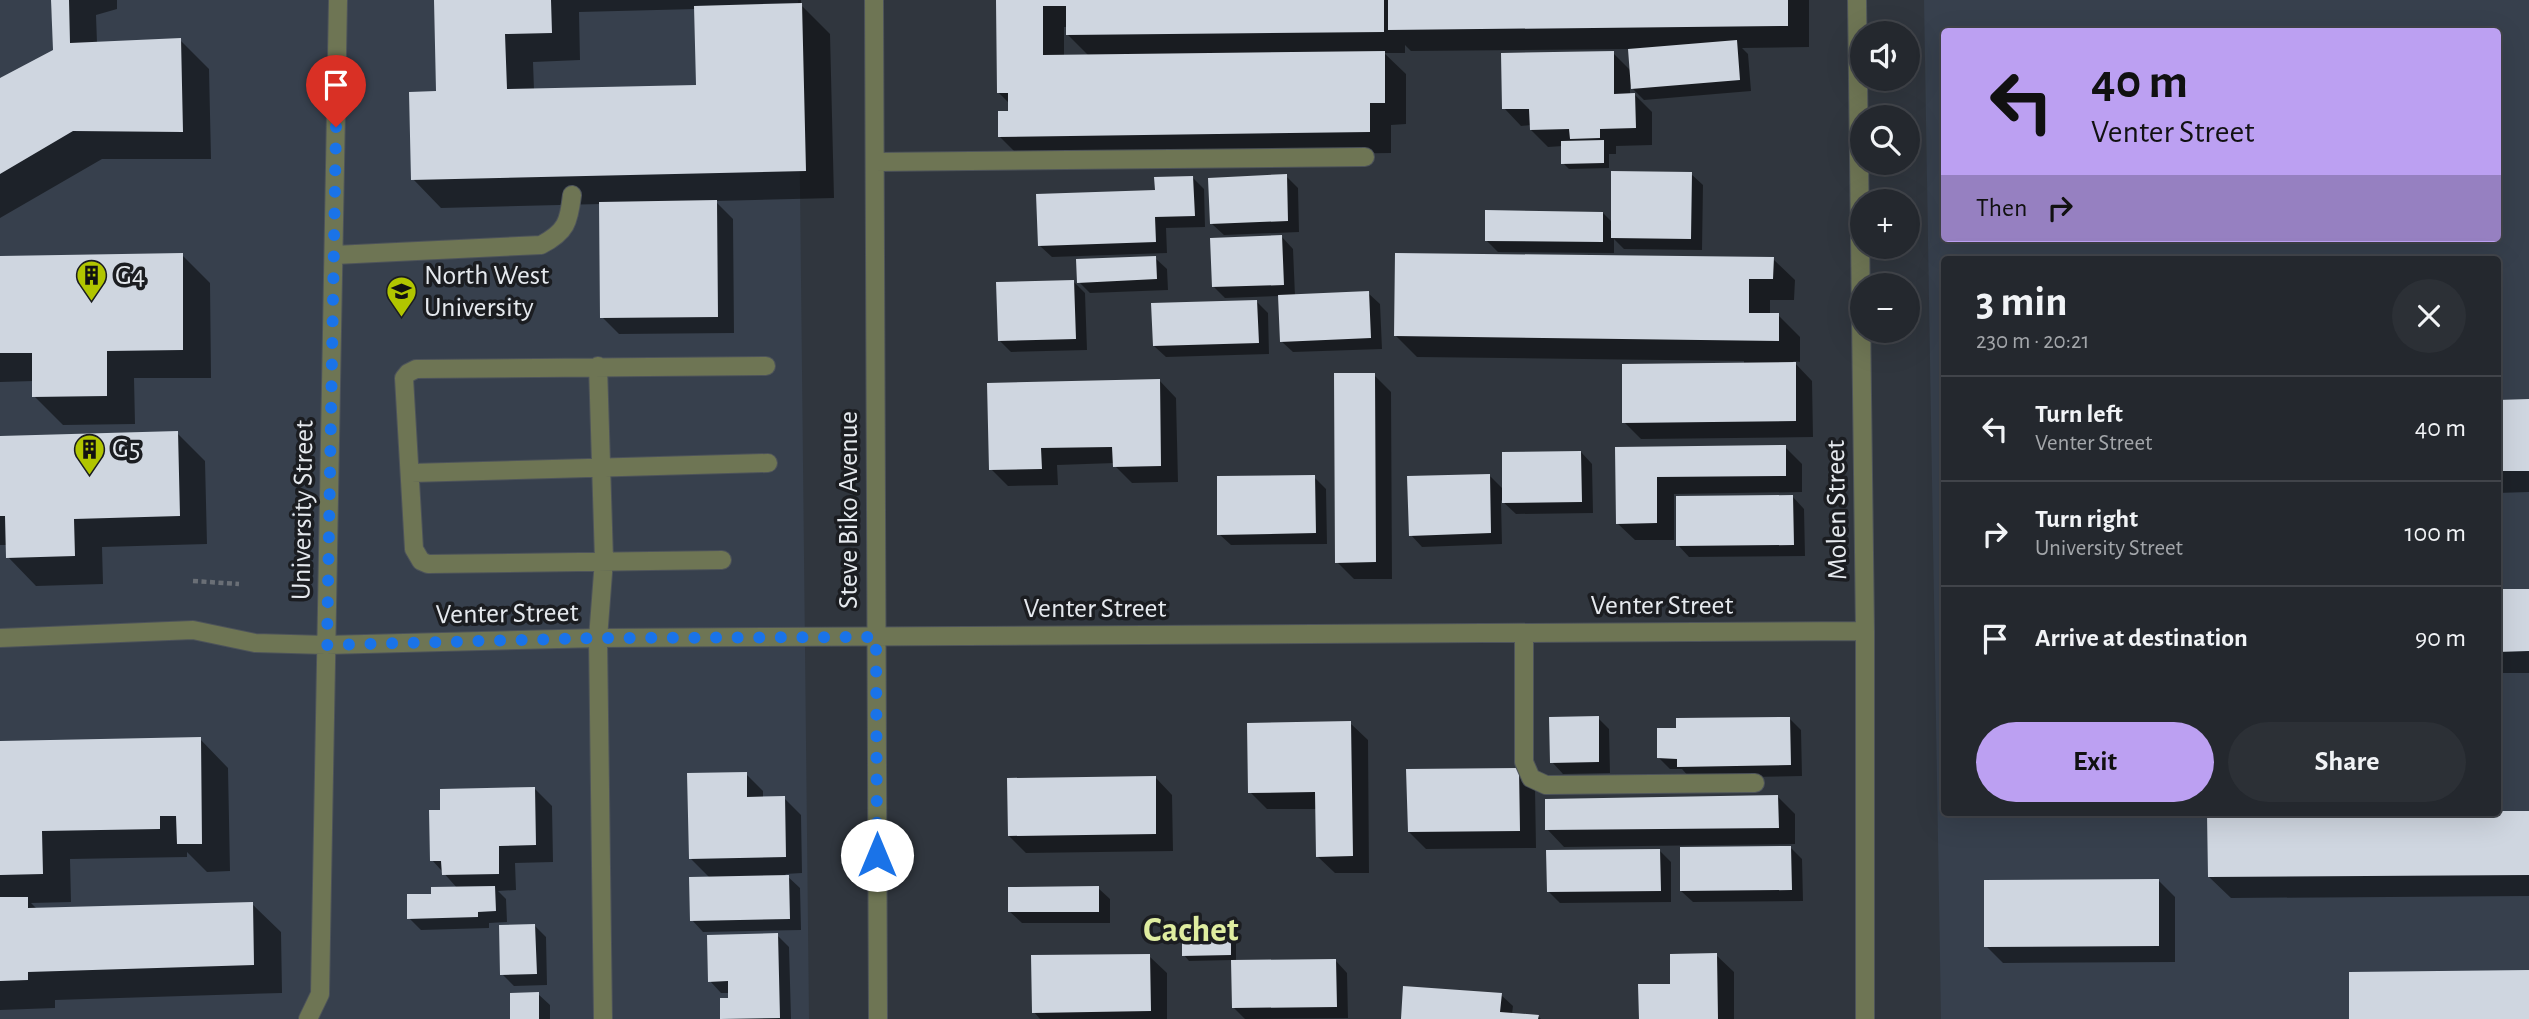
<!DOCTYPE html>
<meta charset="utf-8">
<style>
:root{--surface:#24282e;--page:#2c3036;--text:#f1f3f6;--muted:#a3a6aa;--line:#41444a;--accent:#bca0f2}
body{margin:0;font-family:"Alegreya Sans",sans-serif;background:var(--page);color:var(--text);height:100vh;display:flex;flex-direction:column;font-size:26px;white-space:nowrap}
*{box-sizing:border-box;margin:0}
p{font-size:23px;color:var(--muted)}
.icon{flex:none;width:38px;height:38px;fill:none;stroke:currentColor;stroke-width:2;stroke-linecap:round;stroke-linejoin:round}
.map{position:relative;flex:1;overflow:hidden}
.sheet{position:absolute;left:1941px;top:256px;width:560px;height:560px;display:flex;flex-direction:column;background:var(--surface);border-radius:7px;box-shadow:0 7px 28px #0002,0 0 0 2px var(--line)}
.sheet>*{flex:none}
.top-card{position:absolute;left:1941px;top:28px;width:560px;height:214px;border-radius:7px;box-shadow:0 7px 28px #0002,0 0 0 2px var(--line);background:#bca0f2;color:#111;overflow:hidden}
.controls{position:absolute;left:1850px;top:21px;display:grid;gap:14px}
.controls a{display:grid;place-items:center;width:70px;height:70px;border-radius:50%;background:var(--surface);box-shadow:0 7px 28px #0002,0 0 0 2px var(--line);font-size:35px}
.pin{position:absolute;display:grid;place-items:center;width:60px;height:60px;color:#fff;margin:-72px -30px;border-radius:50% 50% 50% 0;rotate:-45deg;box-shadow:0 0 7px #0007}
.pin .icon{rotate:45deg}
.me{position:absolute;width:77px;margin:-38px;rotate:0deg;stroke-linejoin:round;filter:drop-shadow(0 0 5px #0008)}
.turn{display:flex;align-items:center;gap:24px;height:147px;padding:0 35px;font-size:32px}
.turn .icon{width:91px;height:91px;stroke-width:2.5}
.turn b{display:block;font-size:49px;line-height:60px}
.then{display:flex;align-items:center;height:66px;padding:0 35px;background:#0003;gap:14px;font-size:26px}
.round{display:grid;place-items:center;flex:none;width:74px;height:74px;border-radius:37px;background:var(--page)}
.summary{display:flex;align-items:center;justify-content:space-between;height:119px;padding:0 35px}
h1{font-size:42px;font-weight:600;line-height:52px}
.cta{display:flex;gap:14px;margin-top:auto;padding:14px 35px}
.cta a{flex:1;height:80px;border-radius:42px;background:var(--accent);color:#111;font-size:28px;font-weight:600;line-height:80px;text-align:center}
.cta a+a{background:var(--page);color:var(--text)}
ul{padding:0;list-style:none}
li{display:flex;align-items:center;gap:21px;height:105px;padding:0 35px;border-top:2px solid var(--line)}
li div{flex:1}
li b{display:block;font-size:26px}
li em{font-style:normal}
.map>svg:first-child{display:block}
.built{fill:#37404d;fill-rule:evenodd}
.shadow{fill:#0007;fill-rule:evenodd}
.building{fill:#cfd6e0}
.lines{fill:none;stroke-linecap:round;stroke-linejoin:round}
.minor-casing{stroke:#4d535a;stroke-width:20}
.path{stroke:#6a6f76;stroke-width:4.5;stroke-dasharray:5 3.5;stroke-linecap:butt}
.minor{stroke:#6e7554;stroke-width:18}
.route{stroke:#1a73e8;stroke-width:12;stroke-dasharray:0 21.6}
.labels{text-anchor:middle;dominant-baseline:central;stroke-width:7;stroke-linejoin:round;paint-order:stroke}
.poi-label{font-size:28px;fill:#e5e9ee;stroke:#1b1d21;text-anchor:start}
.street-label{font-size:28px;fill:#e5e9ee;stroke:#1b1d21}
.district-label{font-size:35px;font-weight:bold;fill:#dfeda0;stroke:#1b1d21}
</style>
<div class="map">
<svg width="2529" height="1019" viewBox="0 0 2529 1019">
<rect width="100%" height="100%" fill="#30363e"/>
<path class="built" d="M 0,0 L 798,0 L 809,1019 L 0,1019 Z
M 1924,0 L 2529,0 L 2529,1019 L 1941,1019 ZM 1944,32 L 2497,32 L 2497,238 L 1944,238 ZM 1944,259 L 2497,259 L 2497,812 L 1944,812 Z"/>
<path class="shadow" d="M 51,0 L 117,0 L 117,9 L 96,15 L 97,43 L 180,40 L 209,69 L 211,159 L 102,159 L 0,218 L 0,80 L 54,51 Z
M 436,0 L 801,0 L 801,5 L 830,34 L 834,198 L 715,201 L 733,219 L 734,333 L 619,334 L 602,317 L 601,204 L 441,208 L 413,179 L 438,93 ZM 696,9 L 698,87 L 534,90 L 533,62 L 580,60 L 579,12 Z
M 998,0 L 1809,0 L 1809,47 L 1742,48 L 1748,54 L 1751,91 L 1644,100 L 1630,86 L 1630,95 L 1635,95 L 1652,112 L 1652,145 L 1616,146 L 1616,154 L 1609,154 L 1609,168 L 1569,169 L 1563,163 L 1563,146 L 1548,147 L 1531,130 L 1531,125 L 1521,126 L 1504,108 L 1613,53 L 1631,71 L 1630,49 L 1411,51 L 1405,45 L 1405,53 L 1384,53 L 1406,74 L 1406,124 L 1391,125 L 1391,153 L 1021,158 L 999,136 L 1009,113 L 1009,103 L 999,93 ZM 1064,27 L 1068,27 L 1068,35 L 1089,56 L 1064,56 Z
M 1691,174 L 1703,185 L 1702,250 L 1624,249 L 1614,239 L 1614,253 L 1498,252 L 1486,240 L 1603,213 L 1613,223 Z
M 1286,176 L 1298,188 L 1299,232 L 1224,235 L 1212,224 Z
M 1193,178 L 1204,189 L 1205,227 L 1166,228 L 1167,253 L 1052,257 L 1040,246 L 1157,191 Z
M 1282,237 L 1293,249 L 1295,296 L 1368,293 L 1380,304 L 1382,349 L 1293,352 L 1281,341 L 1279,296 L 1225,298 L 1214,287 Z
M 182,255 L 210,283 L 211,378 L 134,378 L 135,424 L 63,425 L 34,396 L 34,381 L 0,382 L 0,258 Z
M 1155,258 L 1167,269 L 1168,290 L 1090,293 L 1079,282 Z
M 1773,259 L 1795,280 L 1794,300 L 1770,300 L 1770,315 L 1778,315 L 1800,337 L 1800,362 L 1793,361 L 1812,381 L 1813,437 L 1641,439 L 1624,422 L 1744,364 L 1744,361 L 1417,357 L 1395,335 Z
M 1073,281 L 1085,293 L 1087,350 L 1011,352 L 999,340 Z
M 1256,301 L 1268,313 L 1269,354 L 1166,357 L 1154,346 Z
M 1374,375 L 1391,392 L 1392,579 L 1354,579 L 1337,562 Z
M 1159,380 L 1176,398 L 1178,482 L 1132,483 L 1115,466 L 1115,463 L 1057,465 L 1058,485 L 1008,486 L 991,469 Z
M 2497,401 L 2529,401 L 2529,492 L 2497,493 Z
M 177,433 L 205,461 L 207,544 L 102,547 L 103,584 L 36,586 L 8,557 L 7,545 L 0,545 L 0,438 Z
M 1785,447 L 1802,464 L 1802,492 L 1674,494 L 1674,540 L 1635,540 L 1617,523 L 1617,448 Z
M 1581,452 L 1592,464 L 1593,513 L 1516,514 L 1501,500 L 1502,544 L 1422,547 L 1411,535 L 1489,475 L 1504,490 Z
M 1314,477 L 1326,489 L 1327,544 L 1231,545 L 1219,534 Z
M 1793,497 L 1804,509 L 1805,556 L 1689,557 L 1678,545 Z
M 2529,590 L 2529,673 L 2497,673 L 2497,591 Z
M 1598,718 L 1609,729 L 1610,773 L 1563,774 L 1552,762 Z
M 1789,718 L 1801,730 L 1802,776 L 1690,778 L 1682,769 L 1670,769 L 1659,758 L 1678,729 Z
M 1350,723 L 1368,740 L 1369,873 L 1335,873 L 1317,856 L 1317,809 L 1267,809 L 1250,792 Z
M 200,739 L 228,768 L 230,871 L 207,872 L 187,852 L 187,857 L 70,859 L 71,902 L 31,903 L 38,910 L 252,904 L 281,932 L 282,993 L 55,1000 L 55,1008 L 0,1010 L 0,808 Z
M 1518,770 L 1535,787 L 1536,848 L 1426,849 L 1409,832 Z
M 746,774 L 763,791 L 763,799 L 784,798 L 801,815 L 802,873 L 785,874 L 800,888 L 801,930 L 703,932 L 692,920 L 710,878 L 691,859 Z
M 1155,777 L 1172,795 L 1173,851 L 1026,853 L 1009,836 Z
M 534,788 L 552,806 L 553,862 L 515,863 L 516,890 L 498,891 L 506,899 L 507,922 L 489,923 L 489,928 L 421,930 L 409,918 L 432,896 L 458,889 L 432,860 L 442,812 Z
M 1778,797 L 1795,814 L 1795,844 L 1564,847 L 1547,829 Z
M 2529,813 L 2529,896 L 2231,898 L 2209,877 Z
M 1789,846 L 1802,859 L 1803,901 L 1693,902 L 1681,891 L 1789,848 Z
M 1659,850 L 1671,862 L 1671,902 L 1560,903 L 1548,891 Z
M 2158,880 L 2175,897 L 2175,962 L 2003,963 L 1986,946 Z
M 1098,888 L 1110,899 L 1110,923 L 1022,923 L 1010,912 Z
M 535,926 L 546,937 L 547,985 L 514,986 L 502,974 Z
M 1230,926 L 1236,932 L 1236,962 L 1336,961 L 1347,973 L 1348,1018 L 1245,1019 L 1233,1007 L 1233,960 L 1189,961 L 1184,955 Z
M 777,935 L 789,947 L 791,1019 L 722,1019 L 722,1000 L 730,1000 L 730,993 L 721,993 L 710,981 Z
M 1716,955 L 1734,972 L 1734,1019 L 1640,1019 L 1672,986 Z
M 1149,956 L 1167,973 L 1167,1019 L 1040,1019 L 1034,1012 Z
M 538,994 L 550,1005 L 550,1019 L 512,1019 Z
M 1501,995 L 1513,1006 L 1512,1014 L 1538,1016 L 1541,1019 L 1402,1019 Z"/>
<path class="building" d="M 51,0 L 69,0 L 70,43 L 181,38 L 183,132 L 73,131 L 0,174 L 0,78 L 53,50 Z
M 434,0 L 551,0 L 552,33 L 505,34 L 507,89 L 696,85 L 694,6 L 802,3 L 806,171 L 411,180 L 409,92 L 436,91 Z
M 996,0 L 1384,0 L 1384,32 L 1066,35 L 1066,6 L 1043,6 L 1043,55 L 1385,51 L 1385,103 L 1370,103 L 1370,132 L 998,137 L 998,111 L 1008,111 L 1008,93 L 997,93 Z
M 1388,0 L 1788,0 L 1788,26 L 1388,30 Z
M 1737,40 L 1740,80 L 1631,89 L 1628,49 Z
M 1614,51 L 1614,94 L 1635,93 L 1636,128 L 1600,129 L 1600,138 L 1570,139 L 1569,129 L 1530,130 L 1529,109 L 1502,109 L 1501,53 Z
M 1604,140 L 1604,163 L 1561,164 L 1561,141 Z
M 1611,171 L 1692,172 L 1691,239 L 1611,238 Z
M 1287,174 L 1288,221 L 1210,224 L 1208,178 Z
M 1193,176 L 1195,216 L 1155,217 L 1156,242 L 1038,246 L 1036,194 L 1155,190 L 1154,177 Z
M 717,200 L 718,317 L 600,318 L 599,202 Z
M 1485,210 L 1603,212 L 1603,242 L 1485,241 Z
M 1282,235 L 1284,285 L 1212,287 L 1210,238 Z
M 183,253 L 183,350 L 107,351 L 107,396 L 32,397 L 32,353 L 0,353 L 0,256 Z
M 1395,253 L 1774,257 L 1773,279 L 1749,279 L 1749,313 L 1779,313 L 1779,341 L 1394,336 Z
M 1156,256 L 1157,279 L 1077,283 L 1076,259 Z
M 1074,280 L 1076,339 L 998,341 L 996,282 Z
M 1369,291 L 1371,338 L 1280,342 L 1278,295 Z
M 1257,300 L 1259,343 L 1153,346 L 1151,303 Z
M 1796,362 L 1796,421 L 1622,423 L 1622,364 Z
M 1334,373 L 1375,373 L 1376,562 L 1335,563 Z
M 1160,379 L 1161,466 L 1113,467 L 1112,447 L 1041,448 L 1042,469 L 989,470 L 987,383 Z
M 2529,399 L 2529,471 L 2497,471 L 2497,400 Z
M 178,431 L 180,516 L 74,519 L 75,556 L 6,558 L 5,516 L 0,516 L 0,436 Z
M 1786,445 L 1786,476 L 1657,477 L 1657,523 L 1616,524 L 1615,447 Z
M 1581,451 L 1582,502 L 1502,503 L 1502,452 Z
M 1490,474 L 1491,533 L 1409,536 L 1407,476 Z
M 1315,475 L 1316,533 L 1217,535 L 1217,476 Z
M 1793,495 L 1794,545 L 1676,546 L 1676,496 Z
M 2497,589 L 2529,589 L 2529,651 L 2497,652 Z
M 1599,716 L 1599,762 L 1550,763 L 1549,717 Z
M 1790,717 L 1791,765 L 1677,767 L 1677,759 L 1657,758 L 1657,728 L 1676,728 L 1676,718 Z
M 1351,721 L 1353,856 L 1316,857 L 1315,792 L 1248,793 L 1247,723 Z
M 201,737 L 202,844 L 177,844 L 176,816 L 160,816 L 160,829 L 42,831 L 43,874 L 0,875 L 0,741 Z
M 1519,768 L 1520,831 L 1408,832 L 1406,769 Z
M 747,772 L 747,797 L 785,796 L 786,857 L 689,859 L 687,773 Z
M 1156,776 L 1156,834 L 1008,836 L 1007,778 Z
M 535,787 L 536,845 L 499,846 L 499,874 L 442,875 L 441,861 L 430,861 L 429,810 L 440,810 L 440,789 Z
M 1778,795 L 1779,828 L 1545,830 L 1545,799 Z
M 2497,811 L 2529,811 L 2529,875 L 2208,877 L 2207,813 Z
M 1791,846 L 1792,890 L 1680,891 L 1680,847 Z
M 1660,849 L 1661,891 L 1547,892 L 1546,850 Z
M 789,875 L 790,919 L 690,921 L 689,877 Z
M 2159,879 L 2159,946 L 1984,947 L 1984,880 Z
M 495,886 L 496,911 L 478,912 L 478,917 L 407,919 L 407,894 L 431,894 L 431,887 Z
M 1099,886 L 1099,912 L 1008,912 L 1008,887 Z
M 0,897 L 28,897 L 28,908 L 253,902 L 254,965 L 28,972 L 28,980 L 0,981 Z
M 535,924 L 537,974 L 500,975 L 499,925 Z
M 1231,924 L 1231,955 L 1182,956 L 1182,925 Z
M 778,933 L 780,1018 L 720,1019 L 720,998 L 728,998 L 728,981 L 708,982 L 707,935 Z
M 1717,953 L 1718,1019 L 1639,1019 L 1638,984 L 1670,984 L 1670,954 Z
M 1150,954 L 1151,1011 L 1032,1013 L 1031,955 Z
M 1336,959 L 1337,1007 L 1232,1008 L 1231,960 Z
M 2529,970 L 2529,1019 L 2349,1019 L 2349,972 Z
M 1403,986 L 1502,993 L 1500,1012 L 1539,1015 L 1538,1019 L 1401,1019 Z
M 539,992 L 539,1019 L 510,1019 L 510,993 Z"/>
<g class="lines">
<defs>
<path id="minor" d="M 874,0 L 878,1019
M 1857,0 L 1865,631 L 1865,1019
M 875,162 L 1365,157
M 335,255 L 541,245 C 566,232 569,222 572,195
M 598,366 L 604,560 L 598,638 L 603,1019
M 411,473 L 768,463
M 722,560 L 428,564 L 421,561 L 414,549 L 404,378 L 408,373 L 416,369 L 766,366
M 1524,633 L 1524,762 L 1531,778 L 1546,785 L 1755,783
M 0,638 L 193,630 L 255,643 L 326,645 L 598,638 L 1865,631
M 308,1019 L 320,994 L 338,0"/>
</defs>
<use href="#minor" class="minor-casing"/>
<path class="path" d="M 193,581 L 239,584"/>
<use href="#minor" class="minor"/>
</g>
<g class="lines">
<path class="route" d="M 336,127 L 327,645 L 598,638 L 876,637 L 877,855"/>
</g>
<defs>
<symbol id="building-pin" viewBox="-11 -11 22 30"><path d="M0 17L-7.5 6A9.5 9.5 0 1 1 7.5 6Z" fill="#b1c500" stroke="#1b1d21"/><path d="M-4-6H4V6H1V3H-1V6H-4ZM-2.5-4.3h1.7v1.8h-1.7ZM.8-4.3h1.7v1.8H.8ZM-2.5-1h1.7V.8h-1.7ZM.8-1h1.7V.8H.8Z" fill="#111"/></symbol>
<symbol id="university-pin" viewBox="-11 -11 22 30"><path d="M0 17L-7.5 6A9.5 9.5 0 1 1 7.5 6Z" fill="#b1c500" stroke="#1b1d21"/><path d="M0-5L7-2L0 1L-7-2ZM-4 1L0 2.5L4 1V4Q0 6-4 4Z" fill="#111"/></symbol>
</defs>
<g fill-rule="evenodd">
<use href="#building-pin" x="74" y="258" width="35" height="47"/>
<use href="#university-pin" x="384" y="274" width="35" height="47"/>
<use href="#building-pin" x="72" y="432" width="35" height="47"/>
</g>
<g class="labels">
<g class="poi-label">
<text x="115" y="276">G4</text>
<text x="424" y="276">North West<tspan x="424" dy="32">University</tspan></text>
<text x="112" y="449">G5</text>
</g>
<g class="street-label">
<text transform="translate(303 510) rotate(-89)">University Street</text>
<text transform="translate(849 510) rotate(-90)">Steve Biko Avenue</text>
<text transform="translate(1837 510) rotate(-91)">Molen Street</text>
<text x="1662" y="606">Venter Street</text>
<text x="1095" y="609">Venter Street</text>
<text transform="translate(507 614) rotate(-1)">Venter Street</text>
</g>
<g class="district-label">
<text x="1191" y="930">Cachet</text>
</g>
</g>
</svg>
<div class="controls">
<a><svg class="icon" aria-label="sound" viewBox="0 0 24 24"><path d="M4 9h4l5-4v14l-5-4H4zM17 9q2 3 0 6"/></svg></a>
<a><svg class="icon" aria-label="search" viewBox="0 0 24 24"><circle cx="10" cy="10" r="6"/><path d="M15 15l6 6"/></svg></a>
<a>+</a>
<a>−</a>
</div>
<div class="pin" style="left:336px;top:127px;background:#d93025"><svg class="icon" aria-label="arrive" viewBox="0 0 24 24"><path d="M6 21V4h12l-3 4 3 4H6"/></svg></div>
<svg class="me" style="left:877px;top:855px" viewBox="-20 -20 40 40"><circle r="19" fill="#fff"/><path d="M0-13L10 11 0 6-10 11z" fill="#1a73e8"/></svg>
<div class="top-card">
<div class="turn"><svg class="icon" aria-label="left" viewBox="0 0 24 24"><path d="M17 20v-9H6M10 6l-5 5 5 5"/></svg><div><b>40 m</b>Venter Street</div></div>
<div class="then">Then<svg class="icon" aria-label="right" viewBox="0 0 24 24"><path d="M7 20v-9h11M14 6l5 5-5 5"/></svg></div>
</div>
<section class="sheet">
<div class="summary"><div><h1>3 min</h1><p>230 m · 20:21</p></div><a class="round"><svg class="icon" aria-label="close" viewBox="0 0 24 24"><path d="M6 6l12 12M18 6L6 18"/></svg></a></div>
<ul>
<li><svg class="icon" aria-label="left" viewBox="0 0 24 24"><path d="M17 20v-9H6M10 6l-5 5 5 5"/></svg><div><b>Turn left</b><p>Venter Street</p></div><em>40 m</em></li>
<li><svg class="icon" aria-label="right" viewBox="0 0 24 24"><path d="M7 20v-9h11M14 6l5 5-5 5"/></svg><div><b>Turn right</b><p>University Street</p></div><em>100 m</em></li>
<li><svg class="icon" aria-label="arrive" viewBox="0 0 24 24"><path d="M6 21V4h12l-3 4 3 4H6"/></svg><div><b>Arrive at destination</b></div><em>90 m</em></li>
</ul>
<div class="cta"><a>Exit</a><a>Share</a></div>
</section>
</div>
